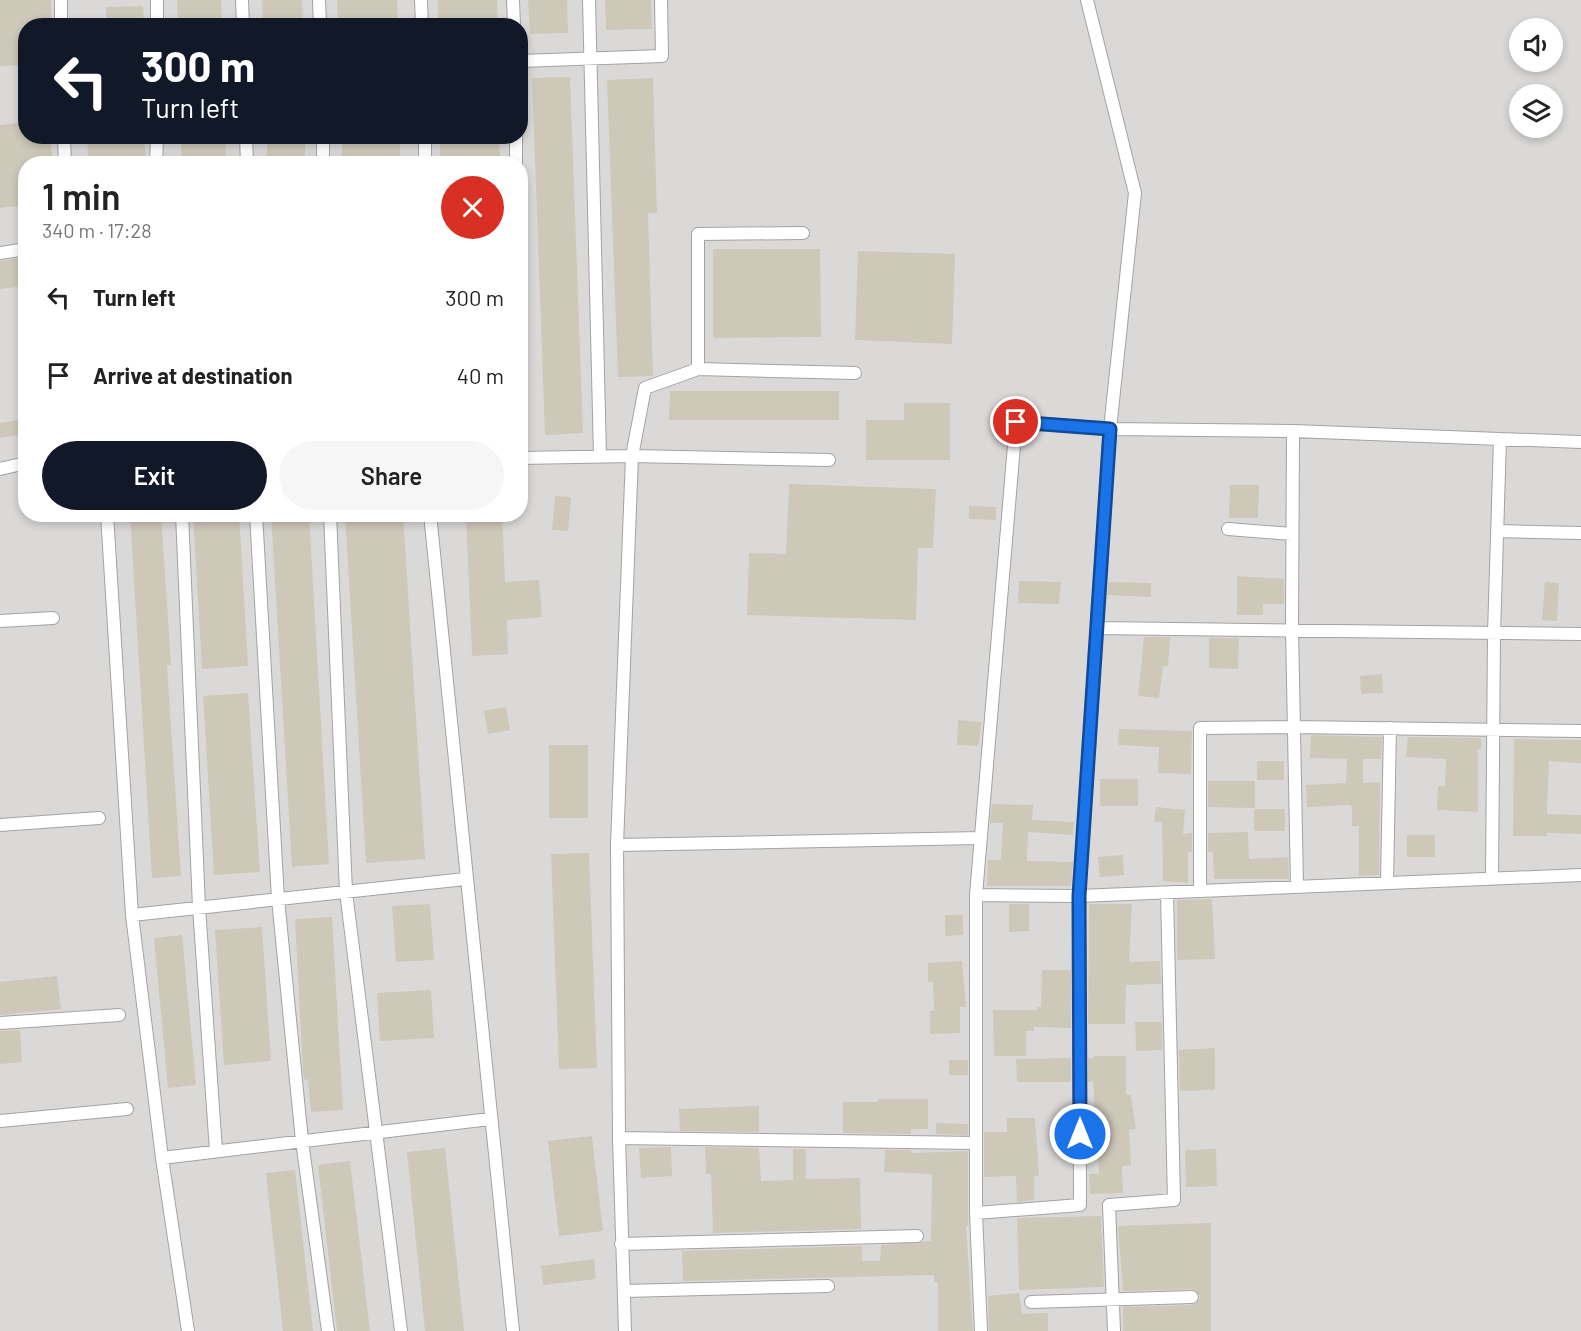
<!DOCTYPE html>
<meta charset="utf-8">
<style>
:root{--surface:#fff;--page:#f6f6f6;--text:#222;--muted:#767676;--accent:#111827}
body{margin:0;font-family:Barlow,sans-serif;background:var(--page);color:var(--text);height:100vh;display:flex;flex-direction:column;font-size:22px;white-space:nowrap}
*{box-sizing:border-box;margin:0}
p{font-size:20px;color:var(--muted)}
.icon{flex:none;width:33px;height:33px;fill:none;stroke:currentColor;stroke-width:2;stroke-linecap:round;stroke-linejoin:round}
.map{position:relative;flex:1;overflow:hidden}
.sheet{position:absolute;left:18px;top:156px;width:510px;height:366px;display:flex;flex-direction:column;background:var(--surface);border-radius:24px;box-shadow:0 3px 9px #0003}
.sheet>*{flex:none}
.guide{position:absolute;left:18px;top:18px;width:510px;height:126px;border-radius:24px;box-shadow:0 3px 9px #0003;background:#111827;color:#fff;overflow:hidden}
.buttons{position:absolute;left:1509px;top:18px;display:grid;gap:12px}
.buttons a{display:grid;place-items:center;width:54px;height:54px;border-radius:50%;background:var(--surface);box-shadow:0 3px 9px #0003;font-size:30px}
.pin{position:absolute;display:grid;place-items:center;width:51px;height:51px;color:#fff;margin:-26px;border:3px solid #fff;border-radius:50%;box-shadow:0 2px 6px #0007}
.me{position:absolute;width:66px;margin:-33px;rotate:0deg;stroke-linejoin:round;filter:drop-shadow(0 0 4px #0008)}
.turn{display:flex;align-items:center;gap:21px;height:126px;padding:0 24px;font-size:27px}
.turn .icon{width:78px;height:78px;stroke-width:2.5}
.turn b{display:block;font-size:42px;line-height:51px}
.round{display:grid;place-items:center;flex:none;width:63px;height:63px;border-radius:32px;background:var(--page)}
.summary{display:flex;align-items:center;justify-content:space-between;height:102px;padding:0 24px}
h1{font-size:36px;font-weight:600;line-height:45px}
.button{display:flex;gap:12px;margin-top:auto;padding:12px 24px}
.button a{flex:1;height:69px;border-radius:36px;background:var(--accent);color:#fff;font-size:24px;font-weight:600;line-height:69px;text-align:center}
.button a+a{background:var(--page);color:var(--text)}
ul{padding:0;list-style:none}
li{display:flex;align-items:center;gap:18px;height:78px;padding:0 24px}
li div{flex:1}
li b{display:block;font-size:22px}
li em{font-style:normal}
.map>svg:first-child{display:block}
.residential{fill:#dad9d8;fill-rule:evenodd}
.building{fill:#cec8b9}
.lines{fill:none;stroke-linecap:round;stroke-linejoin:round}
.street-casing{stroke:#a3a3a3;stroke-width:14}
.street{stroke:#fff;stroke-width:12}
.route-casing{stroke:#114b97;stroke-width:15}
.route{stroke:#1a73e8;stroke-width:10}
</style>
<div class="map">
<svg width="1581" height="1331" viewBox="0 0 1581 1331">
<rect width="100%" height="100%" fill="#eeede0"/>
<path class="residential" d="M 0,0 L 1581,0 L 1581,1331 L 0,1331 ZM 26,26 L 520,26 L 520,136 L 26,136 ZM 1520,28 L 1552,28 L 1552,62 L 1520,62 ZM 1520,94 L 1552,94 L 1552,128 L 1520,128 ZM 26,164 L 520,164 L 520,514 L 26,514 Z"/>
<path class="building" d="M 0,0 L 51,0 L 52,23 L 26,24 L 26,65 L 0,66 Z
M 177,0 L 221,0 L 222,26 L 178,26 Z
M 262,0 L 302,0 L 303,26 L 263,26 Z
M 337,0 L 397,0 L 398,26 L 338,26 Z
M 438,0 L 497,0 L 498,26 L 438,26 Z
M 528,0 L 567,0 L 568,33 L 530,34 Z
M 605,0 L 651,0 L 652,29 L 606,30 Z
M 143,6 L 144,26 L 107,26 L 106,7 Z
M 570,77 L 583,433 L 545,435 L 532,78 Z
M 653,78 L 657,213 L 648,213 L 653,376 L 618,377 L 607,80 Z
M 26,122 L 26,136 L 50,136 L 53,164 L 26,164 L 26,205 L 0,208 L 0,125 Z
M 144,136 L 146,164 L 89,164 L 87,138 Z
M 181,136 L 225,136 L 226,164 L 182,164 Z
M 267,136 L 305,136 L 305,164 L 267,164 Z
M 342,136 L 400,136 L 400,164 L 342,164 Z
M 440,136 L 499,136 L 500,164 L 440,164 Z
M 713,249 L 820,249 L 821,337 L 713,338 Z
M 858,251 L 955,254 L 952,344 L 855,340 Z
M 26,257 L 26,286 L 0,289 L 0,261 Z
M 670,391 L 839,391 L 839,420 L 669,420 Z
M 904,403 L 950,403 L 950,460 L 866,460 L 866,420 L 904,420 Z
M 26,419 L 26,434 L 0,438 L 0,423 Z
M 789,484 L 936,489 L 933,548 L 918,548 L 916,620 L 747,615 L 749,553 L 786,554 Z
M 1230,485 L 1259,485 L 1258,518 L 1229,518 Z
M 555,496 L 571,497 L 568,531 L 552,530 Z
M 969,506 L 996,507 L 996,520 L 969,519 Z
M 130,514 L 161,514 L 171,665 L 167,665 L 181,876 L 152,878 Z
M 193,514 L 239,514 L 248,666 L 202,669 Z
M 271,514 L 309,514 L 329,864 L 292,867 Z
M 345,514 L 403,514 L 425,859 L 366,863 Z
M 466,514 L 502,514 L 505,582 L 539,580 L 542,617 L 507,620 L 508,654 L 472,656 Z
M 1237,576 L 1284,579 L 1284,604 L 1263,604 L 1263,615 L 1237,615 Z
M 1019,581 L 1061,582 L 1059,604 L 1018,603 Z
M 1108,582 L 1151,583 L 1151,597 L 1107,595 Z
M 1545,582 L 1559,583 L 1557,621 L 1542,620 Z
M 1144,637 L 1170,637 L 1168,666 L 1163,666 L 1159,698 L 1138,696 Z
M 1209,638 L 1239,638 L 1238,669 L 1209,668 Z
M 1382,674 L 1383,693 L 1361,694 L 1360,676 Z
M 248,693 L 260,872 L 214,875 L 203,696 Z
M 506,707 L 510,730 L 488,734 L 484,711 Z
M 958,720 L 982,722 L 978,746 L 957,745 Z
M 1119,729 L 1192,731 L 1191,774 L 1158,773 L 1159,747 L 1118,745 Z
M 1311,735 L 1382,737 L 1381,759 L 1363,759 L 1363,783 L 1380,782 L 1379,875 L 1359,876 L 1359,826 L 1352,826 L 1352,807 L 1350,805 L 1307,807 L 1306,785 L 1346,783 L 1347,759 L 1310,758 Z
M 1408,737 L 1481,738 L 1481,749 L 1478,749 L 1478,812 L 1437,810 L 1438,786 L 1445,786 L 1446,759 L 1406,757 Z
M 1514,739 L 1581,740 L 1581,763 L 1549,761 L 1547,814 L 1581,815 L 1581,834 L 1547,833 L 1547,836 L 1513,836 Z
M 549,745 L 588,745 L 588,818 L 549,818 Z
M 1257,761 L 1284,761 L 1284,780 L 1257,780 Z
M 1100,779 L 1138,779 L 1138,806 L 1100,806 Z
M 1208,781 L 1255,781 L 1255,808 L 1208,807 Z
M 992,804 L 1033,805 L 1032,820 L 1074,822 L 1073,835 L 1028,832 L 1027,861 L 1073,862 L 1071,886 L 987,886 L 988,860 L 1001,860 L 1003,823 L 990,823 Z
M 1156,807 L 1185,810 L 1183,834 L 1192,833 L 1192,852 L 1188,852 L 1188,883 L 1163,881 L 1162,822 L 1154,822 Z
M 1254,809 L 1285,809 L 1285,831 L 1254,831 Z
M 1248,832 L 1249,859 L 1288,857 L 1289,879 L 1214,879 L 1213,852 L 1208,852 L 1208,833 Z
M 1407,835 L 1435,835 L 1435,857 L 1407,857 Z
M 589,853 L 597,1068 L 559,1069 L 551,854 Z
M 1123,855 L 1124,875 L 1100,877 L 1098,857 Z
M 1212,899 L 1215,959 L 1177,960 L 1177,900 Z
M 430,904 L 434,960 L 396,962 L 392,906 Z
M 1009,904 L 1029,904 L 1029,931 L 1009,932 Z
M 1089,904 L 1132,904 L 1129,962 L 1160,961 L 1161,984 L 1126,985 L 1125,1024 L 1088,1024 Z
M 945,915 L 963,915 L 963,935 L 945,936 Z
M 332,917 L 343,1110 L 311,1112 L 308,1079 L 304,1080 L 303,1072 L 295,919 Z
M 262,927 L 271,1061 L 224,1065 L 215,930 Z
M 182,935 L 196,1085 L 168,1088 L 154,938 Z
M 962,961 L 966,1007 L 960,1007 L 960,1033 L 930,1034 L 930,1011 L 934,1011 L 933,982 L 928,982 L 928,963 Z
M 1042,970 L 1071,970 L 1071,1028 L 1034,1027 L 1034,1031 L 1026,1031 L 1026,1056 L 994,1056 L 993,1010 L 1037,1010 L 1037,1007 L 1041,1007 Z
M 57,976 L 61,1009 L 0,1015 L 0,982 Z
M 431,990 L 434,1038 L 380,1041 L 377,993 Z
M 1135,1022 L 1162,1022 L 1162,1050 L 1136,1051 Z
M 20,1030 L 22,1062 L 0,1064 L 0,1031 Z
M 1215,1048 L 1215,1090 L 1180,1091 L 1179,1050 Z
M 1094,1056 L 1126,1056 L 1126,1095 L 1131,1095 L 1136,1129 L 1129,1130 L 1131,1165 L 1122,1166 L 1123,1193 L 1090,1194 L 1089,1174 L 1099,1174 L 1097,1132 L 1088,1132 L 1088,1114 L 1095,1113 L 1093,1081 L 1088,1082 L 1088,1058 L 1094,1058 Z
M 1071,1058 L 1071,1082 L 1017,1082 L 1016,1059 Z
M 949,1060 L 968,1060 L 968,1075 L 949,1075 Z
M 878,1099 L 928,1099 L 928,1129 L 911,1129 L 911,1134 L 843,1133 L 843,1102 L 878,1102 Z
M 759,1106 L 759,1132 L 680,1131 L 679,1109 Z
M 1007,1118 L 1035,1118 L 1039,1176 L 1034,1176 L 1034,1200 L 1017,1202 L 1016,1176 L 984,1177 L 984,1132 L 1007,1132 Z
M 936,1123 L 968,1124 L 968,1135 L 936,1134 Z
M 592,1136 L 603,1231 L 559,1236 L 548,1141 Z
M 671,1147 L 672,1176 L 641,1178 L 639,1148 Z
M 705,1147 L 759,1148 L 761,1181 L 793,1180 L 793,1149 L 806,1149 L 806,1179 L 860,1178 L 861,1229 L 713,1233 L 711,1174 L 706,1174 Z
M 445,1148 L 464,1331 L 425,1331 L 407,1152 Z
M 1216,1149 L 1217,1186 L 1186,1187 L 1185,1150 Z
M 885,1150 L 911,1150 L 911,1153 L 968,1151 L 968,1226 L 966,1226 L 973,1331 L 938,1331 L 938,1282 L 934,1282 L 934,1275 L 683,1281 L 682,1251 L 862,1246 L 862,1261 L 880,1261 L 881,1245 L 931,1241 L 932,1174 L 884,1172 Z
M 350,1161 L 370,1331 L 337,1331 L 318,1165 Z
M 295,1170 L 313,1331 L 283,1331 L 266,1173 Z
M 1101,1216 L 1104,1287 L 1019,1290 L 1017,1218 Z
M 1211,1223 L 1211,1331 L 1123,1331 L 1123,1307 L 1192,1305 L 1199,1301 L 1200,1296 L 1192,1289 L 1123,1291 L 1118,1226 Z
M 594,1259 L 596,1279 L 543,1285 L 541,1266 Z
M 1019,1293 L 1022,1314 L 1048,1313 L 1048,1331 L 989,1331 L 988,1296 Z"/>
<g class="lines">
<defs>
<path id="street" d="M 61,0 L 61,26
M 157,0 L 157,26
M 242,0 L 243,26
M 319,0 L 320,26
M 421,0 L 422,26
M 513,0 L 514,26
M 589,0 L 600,456
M 520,61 L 662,56 L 661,0
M 64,136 L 65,164
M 246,136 L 247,164
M 323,136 L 323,164
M 425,136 L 425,164
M 516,136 L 516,164
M 156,164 L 157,136
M 0,253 L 26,249
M 698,369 L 855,373
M 1293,431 L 1292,628 L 1297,886
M 520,458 L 632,456 L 829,460
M 0,469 L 26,463
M 107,514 L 132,915 L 162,1158 L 188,1331
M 182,514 L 199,907 L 216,1151
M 256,514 L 278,899 L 302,1141 L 328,1331
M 330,514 L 346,892 L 401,1331
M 430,514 L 513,1331
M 1228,529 L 1292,534
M 1497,531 L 1581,533
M 0,621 L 53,618
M 1097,628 L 1581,634
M 0,825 L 99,818
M 617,845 L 980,838
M 1492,879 L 1494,634 L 1500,439
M 1387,883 L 1390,728
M 1200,890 L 1200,728 L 1294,727 L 1581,731
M 976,895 L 1079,896 L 1581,875
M 132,915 L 465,879
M 0,1023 L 119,1015
M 0,1121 L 127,1109
M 619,1138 L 976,1143
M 162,1158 L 490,1119
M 976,1213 L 1080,1205 L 1079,896 L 1110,429 L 1135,193 L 1087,0
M 621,1244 L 917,1236
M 624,1291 L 828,1286
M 1031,1302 L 1192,1297
M 625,1331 L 619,1138 L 617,845 L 632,456 L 645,388 L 698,369 L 698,234 L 803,233
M 981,1331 L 976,1213 L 976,895 L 1016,422 L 1110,429 L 1293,431 L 1581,442
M 1114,1331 L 1109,1205 L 1174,1200 L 1167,893"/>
</defs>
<use href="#street" class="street-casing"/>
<use href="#street" class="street"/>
</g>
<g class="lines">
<defs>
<path id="route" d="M 1016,422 L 1110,429 L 1079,896 L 1080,1134"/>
</defs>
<use href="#route" class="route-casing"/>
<use href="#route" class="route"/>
</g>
</svg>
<div class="buttons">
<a><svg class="icon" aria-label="sound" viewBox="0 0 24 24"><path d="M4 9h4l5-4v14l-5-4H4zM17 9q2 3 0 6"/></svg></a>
<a><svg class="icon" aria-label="layers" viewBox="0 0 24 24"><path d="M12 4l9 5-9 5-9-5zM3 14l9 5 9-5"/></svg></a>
</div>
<div class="pin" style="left:1016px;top:422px;background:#d93025"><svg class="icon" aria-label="arrive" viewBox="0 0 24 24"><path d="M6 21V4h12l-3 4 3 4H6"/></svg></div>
<svg class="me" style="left:1080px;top:1134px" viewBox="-20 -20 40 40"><circle r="17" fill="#1a73e8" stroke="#fff" stroke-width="3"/><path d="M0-11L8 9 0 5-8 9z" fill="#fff"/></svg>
<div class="guide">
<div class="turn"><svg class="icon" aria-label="left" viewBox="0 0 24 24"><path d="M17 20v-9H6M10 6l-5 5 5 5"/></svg><div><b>300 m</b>Turn left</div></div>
</div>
<section class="sheet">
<div class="summary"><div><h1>1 min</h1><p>340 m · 17:28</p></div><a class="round" style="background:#d93025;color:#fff"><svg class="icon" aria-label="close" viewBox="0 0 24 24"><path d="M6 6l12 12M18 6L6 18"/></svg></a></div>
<ul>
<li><svg class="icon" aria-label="left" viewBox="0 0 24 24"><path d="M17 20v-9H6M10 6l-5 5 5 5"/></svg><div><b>Turn left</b></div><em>300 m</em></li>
<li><svg class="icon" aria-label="arrive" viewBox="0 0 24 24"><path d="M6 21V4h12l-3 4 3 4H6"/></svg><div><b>Arrive at destination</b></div><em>40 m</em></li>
</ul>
<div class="button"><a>Exit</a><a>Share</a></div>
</section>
</div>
